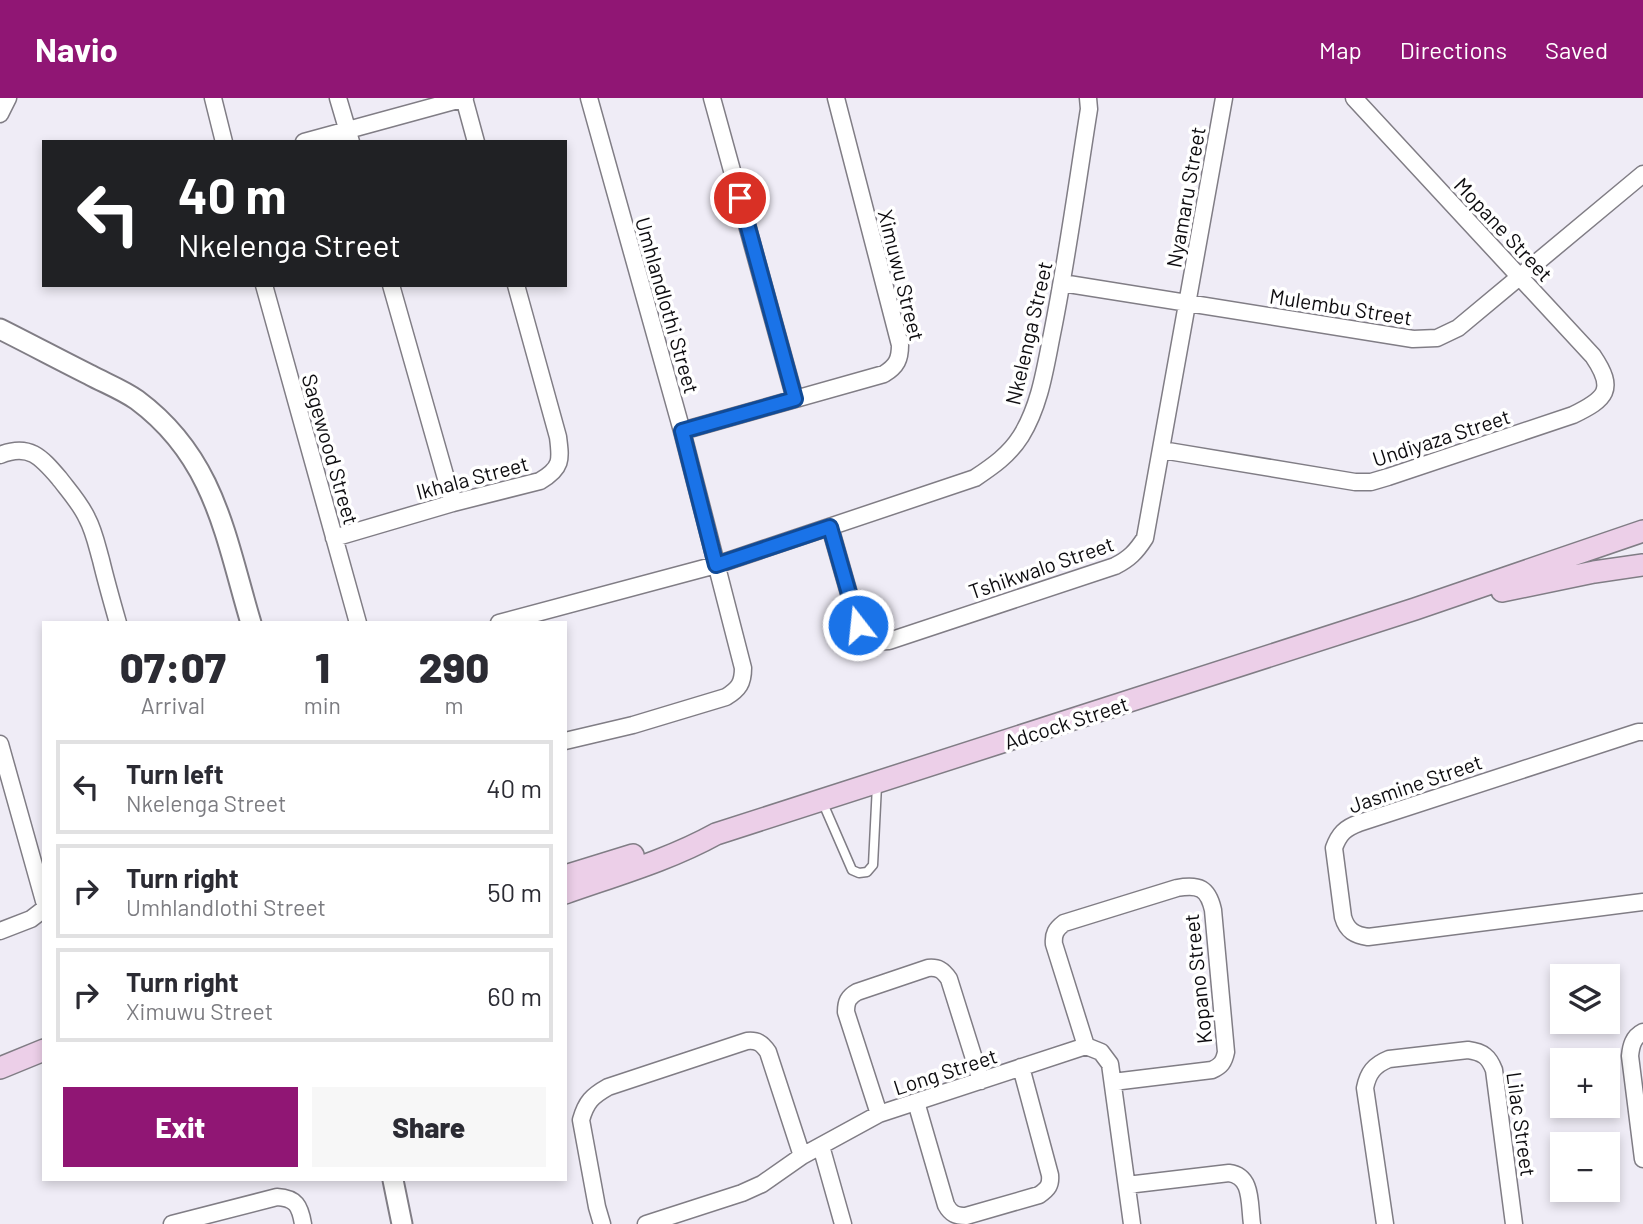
<!DOCTYPE html>
<meta charset="utf-8">
<style>
:root{--surface:#fff;--page:#f7f7f7;--text:#2b2b33;--muted:#7c7c81;--line:#e1e1e2;--accent:#901674}
body{margin:0;font-family:Barlow,sans-serif;background:var(--page);color:var(--text);height:100vh;display:flex;flex-direction:column;font-size:26px;white-space:nowrap}
*{box-sizing:border-box;margin:0}
p{font-size:23px;color:var(--muted)}
.icon{flex:none;width:38px;height:38px;fill:none;stroke:currentColor;stroke-width:2;stroke-linecap:round;stroke-linejoin:round}
.map{position:relative;flex:1;overflow:hidden}
.details{position:absolute;left:42px;top:523px;width:525px;height:560px;display:flex;flex-direction:column;background:var(--surface);border-radius:0px;box-shadow:0 4px 10px #0003}
.details>*{flex:none}
.hud{position:absolute;left:42px;top:42px;width:525px;height:147px;border-radius:0px;box-shadow:0 4px 10px #0003;background:#202124;color:#fff;overflow:hidden}
.buttons{position:absolute;left:1550px;top:866px;display:grid;gap:14px}
.buttons a{display:grid;place-items:center;width:70px;height:70px;border-radius:0px;background:var(--surface);box-shadow:0 4px 10px #0003;font-size:35px}
.pin{position:absolute;display:grid;place-items:center;width:60px;height:60px;color:#fff;margin:-30px;border:4px solid #fff;border-radius:50%;box-shadow:0 2px 7px #0007}
.me{position:absolute;width:77px;margin:-38px;rotate:344deg;stroke-linejoin:round;filter:drop-shadow(0 0 5px #0008)}
.turn{display:flex;align-items:center;gap:24px;height:147px;padding:0 21px;font-size:32px}
.turn .icon{width:91px;height:91px;stroke-width:2.5}
.turn b{display:block;font-size:49px;line-height:60px}
.eta{display:flex;justify-content:space-evenly;align-items:center;height:119px;text-align:center}
.eta b{font-size:42px;font-weight:800;line-height:49px}
.button{display:flex;gap:14px;margin-top:auto;padding:14px 21px}
.button a{flex:1;height:80px;border-radius:0px;background:var(--accent);color:#fff;font-size:28px;font-weight:800;line-height:80px;text-align:center}
.button a+a{background:var(--page);color:var(--text)}
ul{padding:0;list-style:none}
li{display:flex;align-items:center;gap:21px;height:94px;margin:0 14px 10px;padding:0 7px;border:4px solid var(--line);border-radius:0px}
li div{flex:1}
li b{display:block;font-size:26px}
li em{font-style:normal}
header{display:flex;align-items:center;gap:42px;box-sizing:border-box;height:98px;padding:0 35px;background:var(--accent);color:#fff}
header strong{font-size:33px}
nav{display:flex;gap:38px;margin-inline-start:auto;font-size:24px}
.map>svg:first-child{display:block}
.lines{fill:none;stroke-linecap:round;stroke-linejoin:round}
.service-casing{stroke:#807d85;stroke-width:11}
.minor-casing{stroke:#807d85;stroke-width:19}
.tertiary-casing{stroke:#807d85;stroke-width:23}
.secondary-casing{stroke:#807d85;stroke-width:24}
.service{stroke:#fff;stroke-width:8}
.minor{stroke:#fff;stroke-width:16}
.tertiary{stroke:#fff;stroke-width:19}
.secondary{stroke:#eccfe8;stroke-width:21}
.route-casing{stroke:#114b97;stroke-width:18}
.route{stroke:#1a73e8;stroke-width:12}
.labels{text-anchor:middle;dominant-baseline:central;stroke-width:7;stroke-linejoin:round;paint-order:stroke}
.street-label{font-size:21px;fill:#0d0c0f;stroke:#fff}
</style>
<header>
<strong>Navio</strong>
<nav><a>Map</a><a>Directions</a><a>Saved</a></nav>
</header>
<div class="map">
<svg width="1643" height="1126" viewBox="0 0 1643 1126">
<rect width="100%" height="100%" fill="#efecf6"/>
<g class="lines">
<defs>
<path id="service" d="M 822,703 L 852,772 L 859,775 L 867,774 L 873,767 L 877,687"/>
<path id="minor" d="M 213,0 L 224,44
M 338,0 L 351,44
M 464,0 L 476,44
M 712,0 L 795,301
M 0,16 L 8,0
M 304,44 L 465,0
M 1062,185 L 1413,241 L 1437,240 L 1458,230 L 1643,76
M 264,187 L 358,525
M 391,187 L 453,405
M 682,333 L 884,276 C 897,268 900,261 900,247 L 836,0
M 1162,352 L 1355,384 L 1371,384 L 1388,379 L 1573,317 C 1606,301 1616,292 1593,258 L 1354,0
M 0,357 C 29,345 41,359 59,380 C 69,393 80,405 87,420 C 94,433 97,448 101,462 C 106,483 112,504 118,525
M 830,429 L 858,527 C 866,540 873,544 889,543 L 1115,468 C 1129,461 1136,454 1145,440 L 1224,0
M 334,440 L 453,405 L 540,383 C 562,370 561,362 558,339 L 516,187
M 499,525 L 716,467 L 975,380 C 993,368 1009,357 1021,338 C 1040,307 1045,271 1052,236 C 1067,162 1077,86 1089,11 L 1088,0
M 1643,634 L 1638,634 L 1359,725 C 1345,730 1339,736 1334,750 L 1343,819 C 1347,833 1355,837 1368,839 L 1643,804
M 565,643 L 633,627 L 726,599 C 739,591 743,585 743,570 L 682,333 L 589,0
M 0,646 L 44,803
M 0,833 L 31,821 L 44,811
M 1643,934 C 1633,939 1631,948 1630,958 L 1643,1061
M 1086,948 L 1054,846 C 1053,836 1056,831 1064,825 L 1177,790 C 1199,786 1208,790 1213,812 L 1226,954 C 1224,964 1221,968 1212,972 L 1113,984
M 916,1004 L 946,1107 C 951,1116 956,1118 966,1118 L 1039,1097 C 1048,1091 1051,1087 1050,1077 L 1021,969
M 879,1016 L 846,914 C 846,904 848,899 857,894 L 928,870 C 938,869 943,872 949,881 L 981,983
M 821,1048 L 843,1126
M 1127,1087 L 1229,1075 C 1253,1078 1249,1106 1252,1126
M 172,1126 L 277,1099 C 296,1100 300,1108 303,1126
M 602,1126 L 597,1109 L 581,1022 C 586,1004 592,998 608,989 L 747,943 C 757,942 762,945 768,954 L 802,1058
M 646,1126 L 742,1095 L 762,1086 L 802,1058 L 879,1016 L 1086,948 L 1101,954 L 1110,966 L 1132,1126
M 1385,1126 L 1365,990 C 1368,975 1374,967 1389,961 L 1468,952 C 1483,954 1489,959 1494,972 L 1514,1126"/>
<path id="tertiary" d="M 0,231 C 30,246 60,262 90,277 C 105,285 123,292 137,302 C 215,360 225,438 251,525
M 393,1082 L 402,1126"/>
<path id="secondary" d="M 1502,493 L 1594,474 L 1643,467
M 565,778 L 633,757
M 565,795 C 616,777 669,762 716,736 L 1415,511 L 1643,433
M 0,970 L 44,952"/>
</defs>
<use href="#service" class="service-casing"/>
<use href="#minor" class="minor-casing"/>
<use href="#tertiary" class="tertiary-casing"/>
<use href="#secondary" class="secondary-casing"/>
<use href="#service" class="service"/>
<use href="#minor" class="minor"/>
<use href="#tertiary" class="tertiary"/>
<use href="#secondary" class="secondary"/>
</g>
<g class="lines">
<defs>
<path id="route" d="M 740,100 L 795,301 L 682,333 L 716,467 L 830,429 L 858,527"/>
</defs>
<use href="#route" class="route-casing"/>
<use href="#route" class="route"/>
</g>
<g class="labels">
<g class="street-label">
<text transform="translate(1185 99) rotate(-80)">Nyamaru Street</text>
<text transform="translate(1504 131) rotate(47)">Mopane Street</text>
<text transform="translate(902 177) rotate(76)">Ximuwu Street</text>
<text transform="translate(668 207) rotate(74)">Umhlandlothi Street</text>
<text transform="translate(1341 208) rotate(9)">Mulembu Street</text>
<text transform="translate(1028 235) rotate(-77)">Nkelenga Street</text>
<text transform="translate(1441 339) rotate(-18)">Undiyaza Street</text>
<text transform="translate(331 351) rotate(74)">Sagewood Street</text>
<text transform="translate(472 379) rotate(-15)">Ikhala Street</text>
<text transform="translate(1041 469) rotate(-19)">Tshikwalo Street</text>
<text transform="translate(1066 624) rotate(-18)">Adcock Street</text>
<text transform="translate(1415 685) rotate(-19)">Jasmine Street</text>
<text transform="translate(1197 881) rotate(-96)">Kopano Street</text>
<text transform="translate(945 973) rotate(-18)">Long Street</text>
<text transform="translate(1522 1026) rotate(82)">Lilac Street</text>
</g>
</g>
</svg>
<div class="buttons">
<a><svg class="icon" aria-label="layers" viewBox="0 0 24 24"><path d="M12 4l9 5-9 5-9-5zM3 14l9 5 9-5"/></svg></a>
<a>+</a>
<a>−</a>
</div>
<div class="pin" style="left:740px;top:100px;background:#d93025"><svg class="icon" aria-label="arrive" viewBox="0 0 24 24"><path d="M6 21V4h12l-3 4 3 4H6"/></svg></div>
<svg class="me" style="left:858px;top:527px" viewBox="-20 -20 40 40"><circle r="17" fill="#1a73e8" stroke="#fff" stroke-width="3"/><path d="M0-11L8 9 0 5-8 9z" fill="#fff"/></svg>
<div class="hud">
<div class="turn"><svg class="icon" aria-label="left" viewBox="0 0 24 24"><path d="M17 20v-9H6M10 6l-5 5 5 5"/></svg><div><b>40 m</b>Nkelenga Street</div></div>
</div>
<section class="details">
<div class="eta">
<div><b>07:07</b><p>Arrival</p></div>
<div><b>1</b><p>min</p></div>
<div><b>290</b><p>m</p></div>
</div>
<ul>
<li><svg class="icon" aria-label="left" viewBox="0 0 24 24"><path d="M17 20v-9H6M10 6l-5 5 5 5"/></svg><div><b>Turn left</b><p>Nkelenga Street</p></div><em>40 m</em></li>
<li><svg class="icon" aria-label="right" viewBox="0 0 24 24"><path d="M7 20v-9h11M14 6l5 5-5 5"/></svg><div><b>Turn right</b><p>Umhlandlothi Street</p></div><em>50 m</em></li>
<li><svg class="icon" aria-label="right" viewBox="0 0 24 24"><path d="M7 20v-9h11M14 6l5 5-5 5"/></svg><div><b>Turn right</b><p>Ximuwu Street</p></div><em>60 m</em></li>
</ul>
<div class="button"><a>Exit</a><a>Share</a></div>
</section>
</div>
